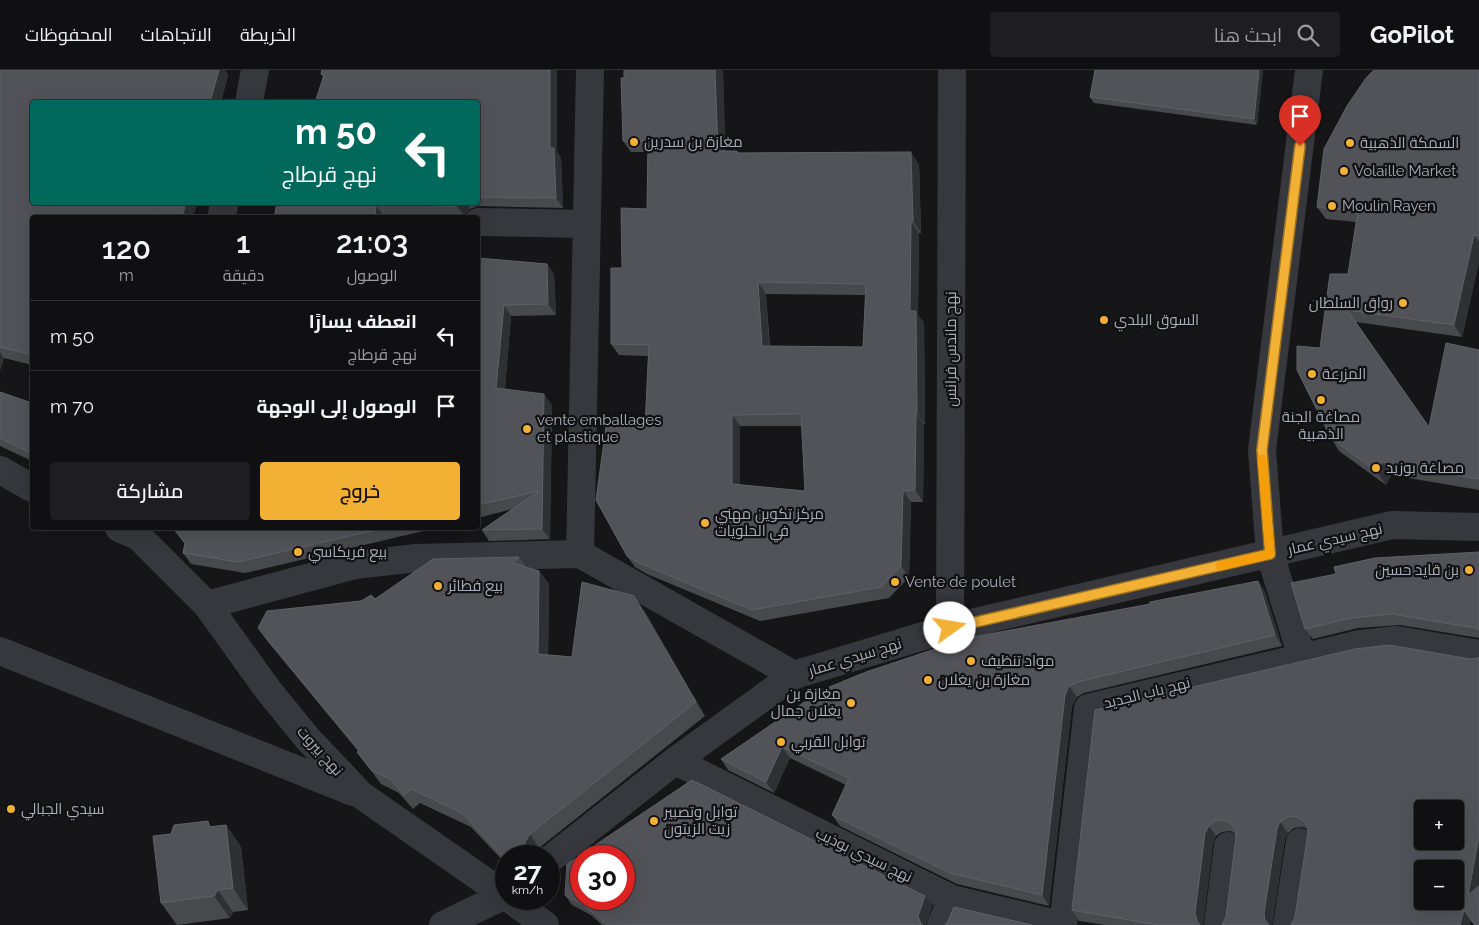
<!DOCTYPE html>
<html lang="ar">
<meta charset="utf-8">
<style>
:root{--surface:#101012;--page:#1e1e20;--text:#f1f3f6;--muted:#9c9d9f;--line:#303032;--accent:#f2b134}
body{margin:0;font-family:Raleway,Cairo,sans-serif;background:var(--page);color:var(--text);direction:rtl;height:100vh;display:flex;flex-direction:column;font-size:19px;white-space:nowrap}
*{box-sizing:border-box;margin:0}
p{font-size:16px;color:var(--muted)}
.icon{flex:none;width:28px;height:28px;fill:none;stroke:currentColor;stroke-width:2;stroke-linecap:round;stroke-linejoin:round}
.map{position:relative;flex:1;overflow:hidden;direction:ltr}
.drawer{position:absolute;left:30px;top:145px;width:450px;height:315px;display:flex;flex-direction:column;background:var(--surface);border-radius:5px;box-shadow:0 5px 20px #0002,0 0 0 1px var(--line);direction:rtl}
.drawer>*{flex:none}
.hud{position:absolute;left:30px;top:30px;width:450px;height:105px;border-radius:5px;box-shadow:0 5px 20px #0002,0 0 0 1px var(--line);direction:rtl;background:#00695c;color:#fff;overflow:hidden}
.buttons{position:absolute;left:1414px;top:730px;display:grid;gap:10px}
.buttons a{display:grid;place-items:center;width:50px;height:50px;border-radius:5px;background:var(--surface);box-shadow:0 5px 20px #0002,0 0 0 1px var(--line);font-size:25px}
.speed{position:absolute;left:495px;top:775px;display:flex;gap:10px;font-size:25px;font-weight:700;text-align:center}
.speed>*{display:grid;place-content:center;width:65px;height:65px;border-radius:50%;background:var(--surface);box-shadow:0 5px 20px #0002,0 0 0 1px var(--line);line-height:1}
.speed small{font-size:12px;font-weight:400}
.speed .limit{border:8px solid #d22;background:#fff;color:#111}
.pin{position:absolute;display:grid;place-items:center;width:42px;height:42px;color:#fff;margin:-51px -21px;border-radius:50% 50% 50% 0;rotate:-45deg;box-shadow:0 0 5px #0007}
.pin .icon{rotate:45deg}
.me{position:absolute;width:55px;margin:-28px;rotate:77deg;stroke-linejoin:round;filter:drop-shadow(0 0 4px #0008)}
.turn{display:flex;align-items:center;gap:18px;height:105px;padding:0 20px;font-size:22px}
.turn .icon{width:65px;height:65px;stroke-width:2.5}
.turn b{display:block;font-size:35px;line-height:42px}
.eta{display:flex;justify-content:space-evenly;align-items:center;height:85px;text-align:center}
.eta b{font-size:30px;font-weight:600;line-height:35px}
.cta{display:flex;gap:10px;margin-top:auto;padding:10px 20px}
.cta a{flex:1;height:58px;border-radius:5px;background:var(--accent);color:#111;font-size:20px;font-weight:600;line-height:58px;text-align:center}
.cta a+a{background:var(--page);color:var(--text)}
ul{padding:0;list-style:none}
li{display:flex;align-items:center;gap:15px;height:70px;padding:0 20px;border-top:1px solid var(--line)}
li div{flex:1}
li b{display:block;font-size:19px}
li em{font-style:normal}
header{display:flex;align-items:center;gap:30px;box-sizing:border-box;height:70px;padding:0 25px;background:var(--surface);border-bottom:1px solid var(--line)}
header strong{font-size:24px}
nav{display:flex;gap:28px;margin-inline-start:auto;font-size:18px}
.search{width:350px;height:45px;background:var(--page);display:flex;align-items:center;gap:12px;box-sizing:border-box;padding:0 18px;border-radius:5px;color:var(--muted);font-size:19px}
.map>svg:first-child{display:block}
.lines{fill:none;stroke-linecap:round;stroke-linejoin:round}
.minor{stroke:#37383d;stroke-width:28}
.wall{fill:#47494d;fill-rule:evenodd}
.shaded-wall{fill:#2f3033}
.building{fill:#525359;stroke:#5f6168;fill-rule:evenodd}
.route-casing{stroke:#9d7322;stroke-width:12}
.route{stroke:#f2b134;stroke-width:9}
.slow{stroke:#f59e0b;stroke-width:9}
.poi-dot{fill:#f2b134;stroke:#111113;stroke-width:2}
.labels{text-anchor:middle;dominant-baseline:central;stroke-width:4.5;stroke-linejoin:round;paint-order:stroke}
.poi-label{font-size:15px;fill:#a8adb8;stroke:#111113;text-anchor:start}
.street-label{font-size:15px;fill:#a8adb8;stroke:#111113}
</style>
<header>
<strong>GoPilot</strong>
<div class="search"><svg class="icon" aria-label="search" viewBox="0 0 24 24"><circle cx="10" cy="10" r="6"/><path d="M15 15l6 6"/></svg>ابحث هنا</div>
<nav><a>الخريطة</a><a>الاتجاهات</a><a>المحفوظات</a></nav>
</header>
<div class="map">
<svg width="1479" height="855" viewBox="0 0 1479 855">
<rect width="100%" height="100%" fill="#161618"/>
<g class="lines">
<path class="minor" d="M 249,32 L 255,0
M 221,148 L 225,132
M 478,152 L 586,154
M 0,400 L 32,418
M 119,458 L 138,466 L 207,535 L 268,620 L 308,669 L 361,725 L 505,825 L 443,855
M 580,484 L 590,0
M 207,535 L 355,495 L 416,488 L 580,484 L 794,605
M 950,558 L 952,0
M 0,581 L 353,722
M 1302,587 L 1270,484 L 1262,380 L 1309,0
M 675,691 L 952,829 L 1061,855
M 549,790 L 675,691 L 794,605 L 950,558 L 1392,455 L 1479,457
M 510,829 L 545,855
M 941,855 L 952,829
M 1063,855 L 1088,638 L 1360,574 L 1397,570 L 1479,584
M 1218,855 L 1228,776
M 1287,855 L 1300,772"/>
</g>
<path class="wall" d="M 0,0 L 225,0 L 228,5 L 221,32 L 32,32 L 193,148 L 32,148 L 32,295 L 4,288 L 0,300 Z
M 322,0 L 557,0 L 557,82 L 561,88 L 563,138 L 478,136 L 470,139 L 464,146 L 383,145 L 277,132 L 478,132 L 478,32 L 323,7 L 321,4 Z
M 723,0 L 725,81 L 737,81 L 739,83 L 919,94 L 921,163 L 919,163 L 918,245 L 924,253 L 925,354 L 924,354 L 923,432 L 911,432 L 909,507 L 889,528 L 760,551 L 647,504 L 635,497 L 627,486 L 645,358 L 648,286 L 619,285 L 611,274 L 622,198 L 647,139 L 648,82 L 631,82 L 623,71 ZM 766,224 L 866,225 L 863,277 L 770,276 ZM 740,356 L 802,356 L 805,421 L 740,415 Z
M 1095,0 L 1263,0 L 1257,55 L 1094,33 L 1090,27 Z
M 1479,0 L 1479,192 L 1462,267 L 1356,252 L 1429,357 L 1479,280 L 1479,420 L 1391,405 L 1386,415 L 1339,381 L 1331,368 L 1320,278 L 1348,204 L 1356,152 L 1326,149 L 1317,137 Z
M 478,188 L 547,194 L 554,204 L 556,245 L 511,246 L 505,319 L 552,335 L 550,469 L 489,471 L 482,460 L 512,439 L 478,448 Z
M 0,322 L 32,333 L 32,391 L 0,376 Z
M 174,458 L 436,458 L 245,503 L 191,494 L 183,483 L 185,474 L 176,462 Z
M 1479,482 L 1479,568 L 1400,555 L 1358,558 L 1313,569 L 1305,559 Z
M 519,487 L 526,497 L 539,501 L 549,514 L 548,585 L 572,587 L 644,540 L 705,646 L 539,778 L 534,786 L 506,786 L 506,794 L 471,757 L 420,733 L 413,739 L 399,723 L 381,714 L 367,695 L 357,682 L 358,681 L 268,572 L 258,558 L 375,529 Z
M 1258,511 L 1265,522 L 1282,576 L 1084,623 L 1077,627 L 1072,636 L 1049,836 L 957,814 L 840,756 L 832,745 L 846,715 L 790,688 L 774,723 L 728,700 L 721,689 L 1150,534 Z
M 1478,588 L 1479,855 L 1474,855 L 1471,851 L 1295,847 L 1308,763 L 1308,759 L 1303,757 L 1294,758 L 1288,763 L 1285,769 L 1272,855 L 1222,855 L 1226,847 L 1236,767 L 1235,763 L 1230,761 L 1222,762 L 1216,766 L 1213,774 L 1203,855 L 1105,855 L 1079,851 L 1072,840 L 1470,589 Z
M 226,755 L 241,777 L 248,840 L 233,842 L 230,848 L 177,855 L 161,833 L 212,757 Z
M 565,825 L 932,836 L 926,855 L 602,855 L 591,845 L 572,835 Z"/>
<path class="shaded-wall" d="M 219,0 L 225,0 L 228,5 L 221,32 L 210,32 Z
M 550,0 L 557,0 L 557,82 L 561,88 L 563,138 L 556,128 L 550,78 Z
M 715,0 L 723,0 L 726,92 L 718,81 Z
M 1259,0 L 1263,0 L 1257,55 L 1254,49 Z
M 911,82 L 919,94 L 921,163 L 913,151 Z
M 186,132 L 198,132 L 193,148 L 182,148 Z
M 460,132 L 466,132 L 470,139 L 464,146 L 457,136 Z
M 376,135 L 383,145 L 382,148 L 375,148 Z
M 911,151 L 919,163 L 918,245 L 924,253 L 925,354 L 917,343 L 910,241 Z
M 1474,165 L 1479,172 L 1479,192 L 1462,267 L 1454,255 Z
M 547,194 L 554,204 L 556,245 L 548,234 Z
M 758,212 L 766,224 L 770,288 L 762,276 Z
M 504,235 L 511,246 L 504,328 L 496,318 Z
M 0,282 L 4,288 L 0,300 Z
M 544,324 L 552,335 L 550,469 L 542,459 Z
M 916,343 L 924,354 L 923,432 L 915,420 Z
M 732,345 L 740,356 L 740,425 L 732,414 Z
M 1382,392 L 1391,405 L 1386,415 L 1377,402 Z
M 903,421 L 911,432 L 909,507 L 901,496 Z
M 539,501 L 549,514 L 548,598 L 538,584 Z
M 1258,511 L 1265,522 L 1282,576 L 1275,565 Z
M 634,526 L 644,540 L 705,646 L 696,632 Z
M 1069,616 L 1077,627 L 1072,636 L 1049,836 L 1042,825 L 1065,625 Z
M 782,677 L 790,688 L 774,723 L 766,712 Z
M 208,751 L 224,773 L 209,757 Z
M 1280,752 L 1288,763 L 1285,769 L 1272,855 L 1269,855 L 1265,850 L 1264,843 L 1277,759 Z
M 226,755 L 241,777 L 248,840 L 233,818 Z
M 1209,756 L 1216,766 L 1213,774 L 1203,855 L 1199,855 L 1197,851 L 1195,843 L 1205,763 Z
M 530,764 L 539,778 L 534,786 L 525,772 Z
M 1479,767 L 1479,815 L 1475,836 L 1468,825 Z
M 218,820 L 233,842 L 230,848 L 214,826 Z
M 925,826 L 932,836 L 926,855 L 922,855 L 918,846 Z
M 1464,840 L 1471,851 L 1470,855 L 1460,855 Z"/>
<path class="building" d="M 0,0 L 219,0 L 210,32 L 32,32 L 32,132 L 186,132 L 182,148 L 167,148 L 158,144 L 157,148 L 32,148 L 32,285 L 0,277 Z
M 322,0 L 550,0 L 550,78 L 554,78 L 556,128 L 478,127 L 478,32 L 315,32 L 324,5 L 321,4 Z
M 624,0 L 715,0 L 718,81 L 737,81 L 737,83 L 911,82 L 913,151 L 911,151 L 910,241 L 916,241 L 917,343 L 916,343 L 915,420 L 903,421 L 901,496 L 881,517 L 752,540 L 639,493 L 627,486 L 596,430 L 606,357 L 645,358 L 649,275 L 611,274 L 611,198 L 622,198 L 621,138 L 647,139 L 648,71 L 623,71 L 621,8 L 624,8 ZM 758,212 L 866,214 L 863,277 L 762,276 ZM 801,344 L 805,421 L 732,414 L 732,345 Z
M 1095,0 L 1259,0 L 1254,49 L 1090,27 Z
M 1374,0 L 1479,0 L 1479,166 L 1474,165 L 1454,255 L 1347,240 L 1429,357 L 1446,273 L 1479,280 L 1479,409 L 1382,392 L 1377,402 L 1331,368 L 1297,300 L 1297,276 L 1320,278 L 1330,204 L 1348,204 L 1358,141 L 1317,137 L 1324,79 L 1347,36 L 1366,8 Z
M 277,132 L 460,132 L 457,136 L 376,135 L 375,148 L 274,148 Z
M 478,188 L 547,194 L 548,234 L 504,235 L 496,318 L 544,324 L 542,459 L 482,460 L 539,421 L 478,435 Z
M 0,322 L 32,333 L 32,384 L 27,381 L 0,368 Z
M 174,458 L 384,458 L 238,492 L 183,483 L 185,473 L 176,462 Z
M 1479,482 L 1479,560 L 1475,558 L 1392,544 L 1351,548 L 1305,559 L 1291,513 L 1336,504 L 1334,497 L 1375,488 Z
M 519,487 L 512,493 L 539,501 L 538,584 L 572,587 L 582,512 L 634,526 L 696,632 L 530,764 L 525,772 L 503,787 L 462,743 L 411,719 L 404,725 L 390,709 L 371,700 L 357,682 L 359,680 L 258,558 L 267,541 L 361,531 L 371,525 L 375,529 L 433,489 Z
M 1258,511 L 1275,565 L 1077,612 L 1069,616 L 1065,625 L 1042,825 L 950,803 L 832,745 L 849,708 L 782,677 L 766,712 L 721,689 L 822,620 L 866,602 L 968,568 L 1150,534 L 1150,532 Z
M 1389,575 L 1470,589 L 1478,588 L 1479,587 L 1479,767 L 1468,825 L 1479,816 L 1479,855 L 1475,855 L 1464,840 L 1460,855 L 1291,855 L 1295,847 L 1308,763 L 1307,756 L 1303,750 L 1296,746 L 1287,747 L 1280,752 L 1277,759 L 1264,843 L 1265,850 L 1269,855 L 1222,855 L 1226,847 L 1236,767 L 1235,759 L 1230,753 L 1223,750 L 1214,751 L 1209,756 L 1205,763 L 1195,843 L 1197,851 L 1200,855 L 1158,855 L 1072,840 L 1095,640 L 1355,579 ZM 1422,739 L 1455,739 L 1455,771 L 1422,771 ZM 1422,799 L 1455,799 L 1455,831 L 1422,831 Z
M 692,710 L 925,826 L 918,846 L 921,854 L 923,855 L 607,855 L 584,835 L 565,825 L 567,794 ZM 581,786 L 624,786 L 624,829 L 581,829 Z
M 208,751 L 209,757 L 226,755 L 233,818 L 218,820 L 214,826 L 161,833 L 153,766 L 171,764 L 174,755 Z
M 954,837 L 1032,855 L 945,855 L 948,851 Z"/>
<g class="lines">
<defs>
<path id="route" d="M 950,558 L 1270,484 L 1262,380 L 1300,76"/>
</defs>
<use href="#route" class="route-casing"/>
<use href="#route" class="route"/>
<path class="slow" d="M 1220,496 L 1270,484 L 1262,389"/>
</g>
<g class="poi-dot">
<circle cx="634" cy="72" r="5"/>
<circle cx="1350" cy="73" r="5"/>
<circle cx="1344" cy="101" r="5"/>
<circle cx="1332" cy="136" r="5"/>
<circle cx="1403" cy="233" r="5"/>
<circle cx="1104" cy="250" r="5"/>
<circle cx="1312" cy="304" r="5"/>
<circle cx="1321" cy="330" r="5"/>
<circle cx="527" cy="359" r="5"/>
<circle cx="1376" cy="398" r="5"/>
<circle cx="705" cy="453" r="5"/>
<circle cx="298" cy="482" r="5"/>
<circle cx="1469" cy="500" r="5"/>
<circle cx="895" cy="512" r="5"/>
<circle cx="438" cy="516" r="5"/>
<circle cx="971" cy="591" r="5"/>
<circle cx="928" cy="610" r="5"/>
<circle cx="851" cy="633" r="5"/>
<circle cx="781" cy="672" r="5"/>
<circle cx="11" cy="739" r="5"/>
<circle cx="654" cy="751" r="5"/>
</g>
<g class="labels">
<g class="poi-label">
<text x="644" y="72">مغازة بن سدرين</text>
<text x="1360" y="73">السمكة الذهبية</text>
<text x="1354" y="101">Volaille Market</text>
<text x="1342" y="136">Moulin Rayen</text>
<text x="1393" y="233" text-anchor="end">رواق السلطان</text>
<text x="1114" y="250">السوق البلدي</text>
<text x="1322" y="304">المزرعة</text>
<text x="1321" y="347" text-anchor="middle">مصاغة الجنة<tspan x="1321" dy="17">الذهبية</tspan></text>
<text x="537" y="350">vente emballages<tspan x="537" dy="17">et plastique</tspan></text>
<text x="1386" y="398">مصاغة بوزيد</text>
<text x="715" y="444">مركز تكوين مهني<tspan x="715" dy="17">في الحلويات</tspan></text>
<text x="308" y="482">بيع فريكاسي</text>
<text x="1459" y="500" text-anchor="end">بن قايد حسين</text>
<text x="905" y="512">Vente de poulet</text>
<text x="448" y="516">بيع فطائر</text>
<text x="981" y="591">مواد تنظيف</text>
<text x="938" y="610">مغازة بن يغلان</text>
<text x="841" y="624" text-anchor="end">مغازة بن<tspan x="841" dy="17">يغلان جمال</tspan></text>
<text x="791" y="672">توابل القربي</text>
<text x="21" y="739">سيدي الجبالي</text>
<text x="664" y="742">توابل وتصبير<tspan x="664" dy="17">زيت الزيتون</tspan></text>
</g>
<g class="street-label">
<text transform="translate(951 279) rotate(-90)">نهج ماندس فرانس</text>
<text transform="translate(1335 469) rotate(-13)">نهج سيدي عمار</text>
<text transform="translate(855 587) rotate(-17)">نهج سيدي عمار</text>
<text transform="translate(1147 623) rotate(-14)">نهج باب الجديد</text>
<text transform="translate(320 681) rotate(48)">نهج بيروت</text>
<text transform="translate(864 785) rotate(26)">نهج سيدي بوذيب</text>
</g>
</g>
</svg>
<div class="buttons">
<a>+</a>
<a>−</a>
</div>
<div class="speed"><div>27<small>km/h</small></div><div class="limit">30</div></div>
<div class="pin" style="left:1300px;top:76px;background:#d93025"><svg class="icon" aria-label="arrive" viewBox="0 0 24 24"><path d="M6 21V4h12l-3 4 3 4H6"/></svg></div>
<svg class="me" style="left:950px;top:558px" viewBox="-20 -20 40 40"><circle r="19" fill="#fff"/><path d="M0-13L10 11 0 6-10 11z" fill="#f2b134"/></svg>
<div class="hud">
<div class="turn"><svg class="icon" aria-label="left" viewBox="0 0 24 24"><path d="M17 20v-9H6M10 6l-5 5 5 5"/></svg><div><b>50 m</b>نهج قرطاج</div></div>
</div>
<section class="drawer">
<div class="eta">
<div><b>21:03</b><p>الوصول</p></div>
<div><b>1</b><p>دقيقة</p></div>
<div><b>120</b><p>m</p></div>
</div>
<ul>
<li><svg class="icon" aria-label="left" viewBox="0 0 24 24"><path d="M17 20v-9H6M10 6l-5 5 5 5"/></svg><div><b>انعطف يسارًا</b><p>نهج قرطاج</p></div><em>50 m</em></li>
<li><svg class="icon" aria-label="arrive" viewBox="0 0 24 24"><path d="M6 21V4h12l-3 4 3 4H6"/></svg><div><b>الوصول إلى الوجهة</b></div><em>70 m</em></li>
</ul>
<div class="cta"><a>خروج</a><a>مشاركة</a></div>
</section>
</div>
